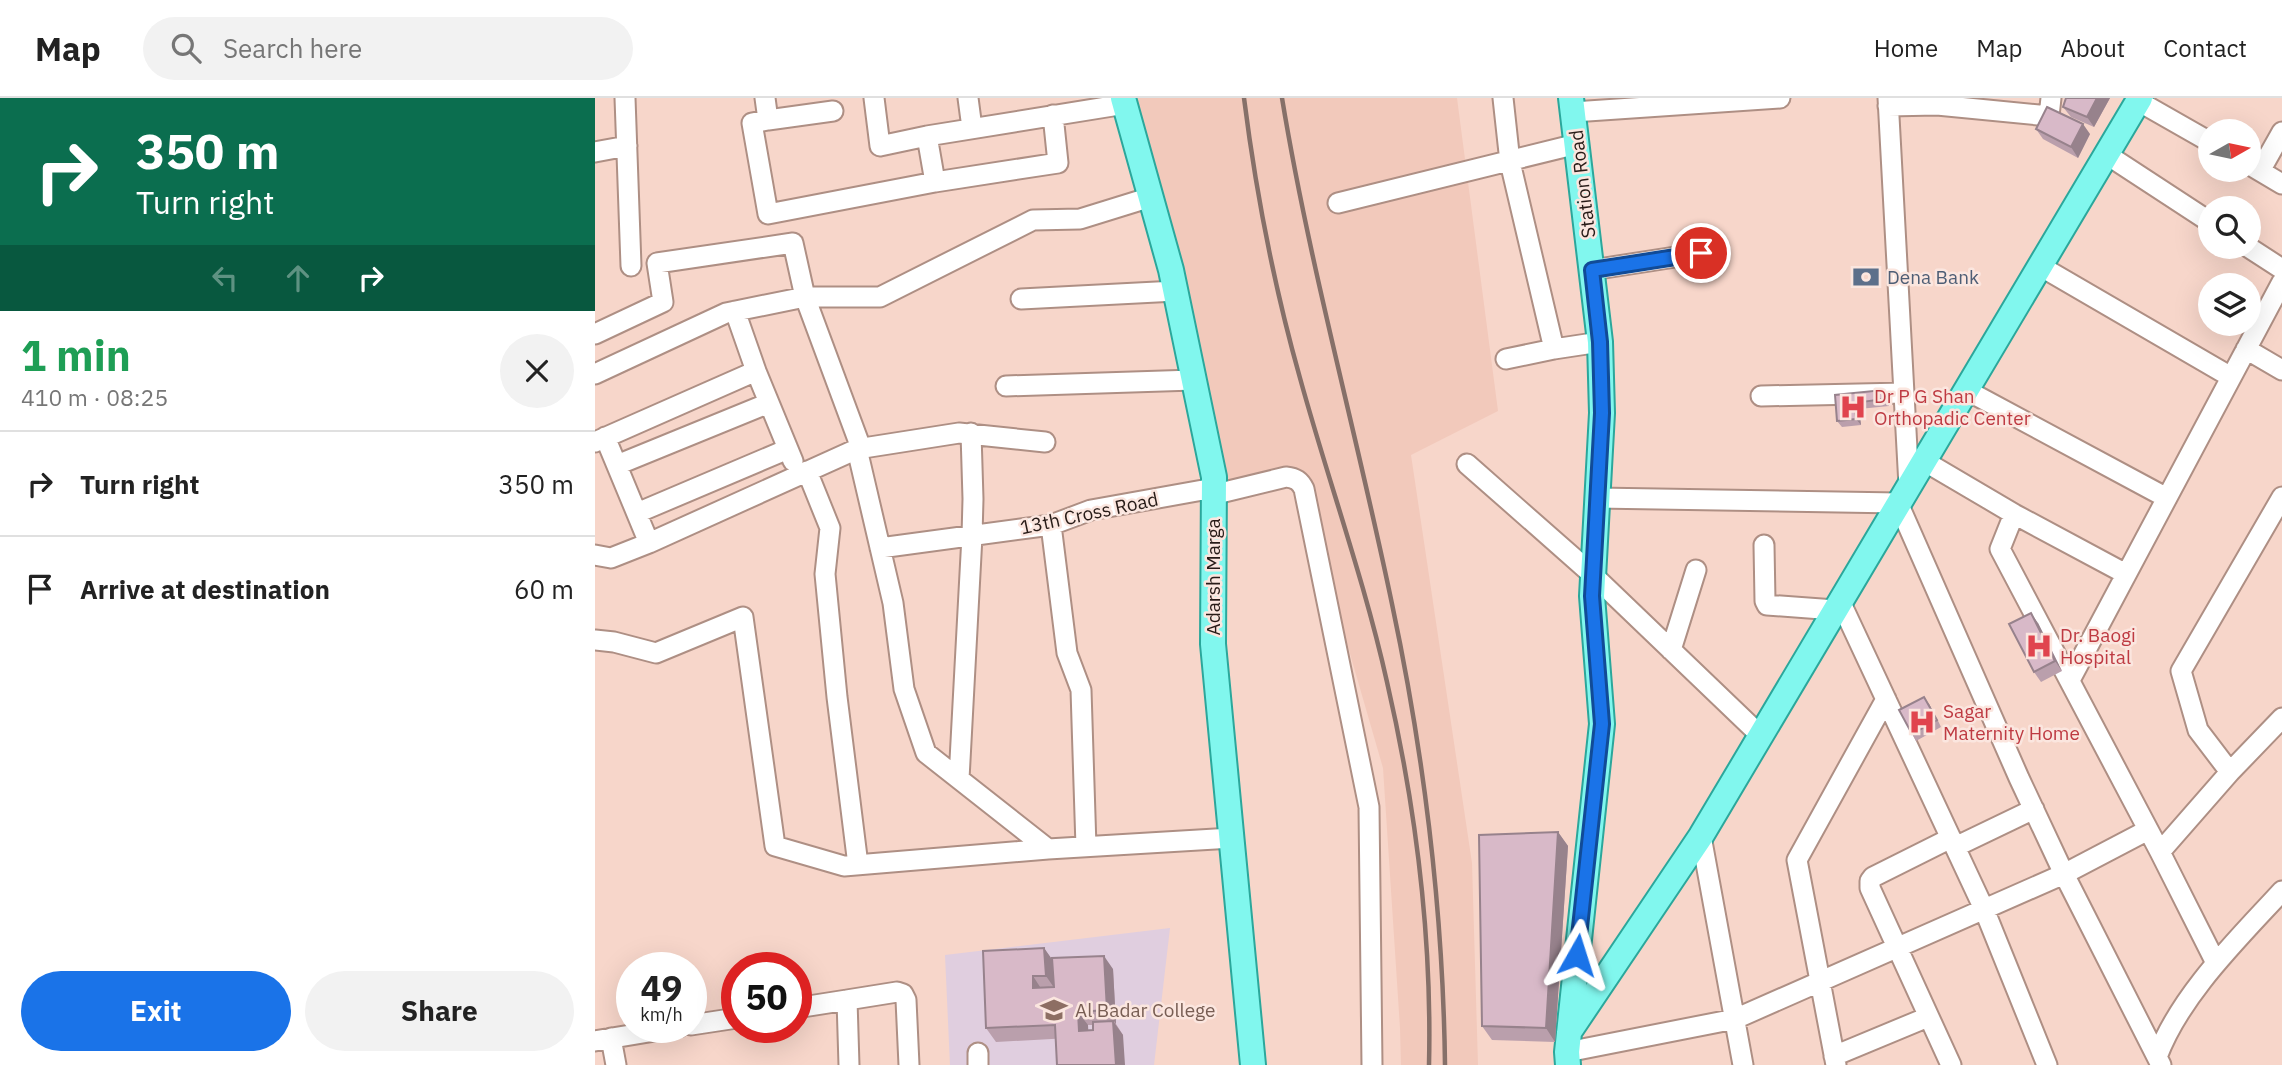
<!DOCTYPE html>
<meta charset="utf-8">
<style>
:root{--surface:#fff;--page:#f2f2f2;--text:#222;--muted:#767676;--line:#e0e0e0;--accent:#1a73e8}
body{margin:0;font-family:"IBM Plex Sans",sans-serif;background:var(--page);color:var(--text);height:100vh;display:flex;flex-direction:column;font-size:26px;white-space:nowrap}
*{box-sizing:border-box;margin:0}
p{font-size:23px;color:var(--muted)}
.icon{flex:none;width:38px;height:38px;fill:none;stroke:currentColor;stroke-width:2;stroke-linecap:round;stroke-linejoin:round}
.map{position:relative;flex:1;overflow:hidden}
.side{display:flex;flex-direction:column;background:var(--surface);width:595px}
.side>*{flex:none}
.guide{background:#0b6e4f;color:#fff;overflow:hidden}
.needle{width:46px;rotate:81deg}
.tools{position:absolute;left:1603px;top:21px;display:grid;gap:14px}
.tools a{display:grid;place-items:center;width:63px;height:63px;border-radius:50%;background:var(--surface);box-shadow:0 7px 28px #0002;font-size:35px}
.speed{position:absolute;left:21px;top:854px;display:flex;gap:14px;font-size:35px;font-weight:700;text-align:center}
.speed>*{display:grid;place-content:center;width:91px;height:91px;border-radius:50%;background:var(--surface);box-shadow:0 7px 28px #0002;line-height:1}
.speed small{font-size:18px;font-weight:400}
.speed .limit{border:10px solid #d22;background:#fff;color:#111}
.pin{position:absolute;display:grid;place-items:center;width:60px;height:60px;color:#fff;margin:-30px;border:4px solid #fff;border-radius:50%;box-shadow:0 2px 7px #0007}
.me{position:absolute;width:77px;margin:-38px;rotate:6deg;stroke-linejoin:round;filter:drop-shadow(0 0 5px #0008)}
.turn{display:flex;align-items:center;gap:24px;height:147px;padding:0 21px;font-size:32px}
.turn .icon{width:91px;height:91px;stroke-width:2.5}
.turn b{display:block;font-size:49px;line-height:60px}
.lanes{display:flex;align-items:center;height:66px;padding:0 21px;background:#0003;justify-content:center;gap:35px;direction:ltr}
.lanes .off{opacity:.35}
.round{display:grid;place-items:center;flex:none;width:74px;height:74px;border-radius:37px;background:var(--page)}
.overview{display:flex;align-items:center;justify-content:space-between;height:119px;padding:0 21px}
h1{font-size:42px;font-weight:700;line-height:52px;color:#1e9e55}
.button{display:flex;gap:14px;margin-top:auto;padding:14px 21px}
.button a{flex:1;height:80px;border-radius:42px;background:var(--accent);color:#fff;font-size:28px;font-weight:700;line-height:80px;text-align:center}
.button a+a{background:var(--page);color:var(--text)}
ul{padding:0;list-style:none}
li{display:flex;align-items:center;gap:21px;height:105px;padding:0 21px;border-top:2px solid var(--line)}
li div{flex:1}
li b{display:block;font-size:26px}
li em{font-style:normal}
header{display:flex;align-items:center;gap:42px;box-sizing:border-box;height:98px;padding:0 35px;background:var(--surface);border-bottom:2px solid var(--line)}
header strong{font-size:33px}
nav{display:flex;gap:38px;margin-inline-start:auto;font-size:24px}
.search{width:490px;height:63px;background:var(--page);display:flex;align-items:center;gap:18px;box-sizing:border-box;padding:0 24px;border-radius:38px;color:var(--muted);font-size:26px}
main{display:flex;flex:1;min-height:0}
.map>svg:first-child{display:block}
.built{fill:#f2c9bb}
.education{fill:#e0cedf}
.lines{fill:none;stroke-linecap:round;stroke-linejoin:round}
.minor-casing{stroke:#ae8f84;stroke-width:23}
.major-casing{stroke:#2ba79b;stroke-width:28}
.minor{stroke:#fff;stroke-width:19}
.major{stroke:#81f7ee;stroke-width:24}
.rail{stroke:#867069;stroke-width:4.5}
.wall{fill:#ba9fac;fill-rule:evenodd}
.shaded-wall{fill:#97828c}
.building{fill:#d8b9c8;stroke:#97828c;stroke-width:2}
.route-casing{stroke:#114b97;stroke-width:18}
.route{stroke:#1a73e8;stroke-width:12}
.labels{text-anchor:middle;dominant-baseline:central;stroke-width:5;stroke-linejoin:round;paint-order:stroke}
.street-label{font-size:19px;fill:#271b17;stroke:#fbe6df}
.service-label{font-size:19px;fill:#4e5e75;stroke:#fbe6df;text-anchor:start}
.health-label{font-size:19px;fill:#be3a42;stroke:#fbe6df;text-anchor:start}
.education-label{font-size:19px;fill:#785e54;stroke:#fbe6df;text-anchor:start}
</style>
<header>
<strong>Map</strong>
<div class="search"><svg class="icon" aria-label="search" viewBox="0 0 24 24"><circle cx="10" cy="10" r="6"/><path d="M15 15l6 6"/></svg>Search here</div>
<nav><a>Home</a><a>Map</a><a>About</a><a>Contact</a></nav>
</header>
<main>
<section class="side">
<div class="guide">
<div class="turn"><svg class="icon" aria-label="right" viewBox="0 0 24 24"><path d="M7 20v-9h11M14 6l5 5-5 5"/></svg><div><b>350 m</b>Turn right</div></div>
<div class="lanes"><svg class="icon off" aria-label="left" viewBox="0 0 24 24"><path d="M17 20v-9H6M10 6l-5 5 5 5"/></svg><svg class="icon off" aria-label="ahead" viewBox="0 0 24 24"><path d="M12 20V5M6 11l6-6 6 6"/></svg><svg class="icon" aria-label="right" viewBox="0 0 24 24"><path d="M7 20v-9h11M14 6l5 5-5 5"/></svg></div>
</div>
<div class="overview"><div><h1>1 min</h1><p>410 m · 08:25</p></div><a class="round"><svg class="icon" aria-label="close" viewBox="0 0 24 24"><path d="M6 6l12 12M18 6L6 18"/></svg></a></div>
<ul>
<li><svg class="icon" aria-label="right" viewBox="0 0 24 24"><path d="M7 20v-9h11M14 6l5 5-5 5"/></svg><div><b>Turn right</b></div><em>350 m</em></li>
<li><svg class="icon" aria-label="arrive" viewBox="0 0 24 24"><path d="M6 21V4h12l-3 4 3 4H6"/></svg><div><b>Arrive at destination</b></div><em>60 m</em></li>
</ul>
<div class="button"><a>Exit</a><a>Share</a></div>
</section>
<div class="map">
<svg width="1687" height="967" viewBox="0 0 1687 967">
<rect width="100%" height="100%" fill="#f7d6ca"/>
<path class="built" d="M 541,0 L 862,0 L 903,313 L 816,357 L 877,765 L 883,967 L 806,967 L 805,930 L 788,670 L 706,386 L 632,388 L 544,29 Z"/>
<path class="education" d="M 575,830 L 559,967 L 355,967 L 350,857 Z"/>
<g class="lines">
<defs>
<path id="minor" d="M 30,0 L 36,168
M 170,0 L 173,22 L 238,13
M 279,0 L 285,48 L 332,38 L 530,6
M 373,0 L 377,30
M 908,0 L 915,64 L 959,251 L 1005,244
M 1293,0 L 1314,388
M 1543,3 L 1615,44
M 1293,8 L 1342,7 L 1454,18 L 1456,0
M 978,14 L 1185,0
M 173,22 L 157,25 L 173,116 L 340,84 L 332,38
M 0,54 L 32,48
M 1511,56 L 1615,124
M 1655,67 L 1687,86
M 1665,73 L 1687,34
M 340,84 L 463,65 L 458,17
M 743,105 L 982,46
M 1653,149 L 1687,171
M 1445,168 L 1636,279
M 997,172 L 1106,155
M 426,201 L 581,193
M 0,236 L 68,204 L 62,165 L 198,145 L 210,199 L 266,350
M 1651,251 L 1687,272
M 911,261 L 959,251
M 161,273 L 198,363
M 0,276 L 131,215 L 210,199 L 285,199 L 438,122 L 485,121 L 556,99
M 411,288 L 599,282
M 1371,292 L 1572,400
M 1166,298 L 1309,295
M 10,339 L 54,445
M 0,344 L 161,273 L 140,213
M 262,351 L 364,335 L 450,344
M 1329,363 L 1419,416 L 1405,451 L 1565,754 L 1621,865
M 872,366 L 998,477 L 1166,638
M 22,367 L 174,305
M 212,373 L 235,430 L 230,476 L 242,599 L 263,767
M 617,397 L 691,379 C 701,380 705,383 709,391 L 774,709 L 777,967
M 1002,400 L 1303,405 L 1424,680 L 1469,776 L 1566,967
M 42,415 L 193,351
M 1419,416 L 1531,476
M 456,427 L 472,555 L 486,592 L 491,749
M 1169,447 L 1170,503 L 1172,507 L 1240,512
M 285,450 L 456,427 L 496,412 L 619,390
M 0,457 L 16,460 L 54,445 L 262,351 L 298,505 L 309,591 L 331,655 L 453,751 L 637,740
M 1245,503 L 1389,811 L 1452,967
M 0,542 L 19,544 L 61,555 L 148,519 L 180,748 L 249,768 L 453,751
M 1076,552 L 1101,472
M 1475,582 L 1687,184
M 1635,674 L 1687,620
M 364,681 L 377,438 L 378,401 L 376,335
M 1106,738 L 1148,967
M 1356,740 L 1278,779 L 1275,783 L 1275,790 L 1356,967
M 1360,749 L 1439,711
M 1565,754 L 1635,674 L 1603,632 L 1586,573 L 1687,399
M 252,902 L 302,894 L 308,896 L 311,902 L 314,967
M 201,910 L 252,902 L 254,967
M 96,927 L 142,920
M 16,940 L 21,967
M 0,943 L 84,929
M 972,954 L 1140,921 L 1469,776 L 1553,732
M 383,955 L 383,967
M 1239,958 L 1333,919
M 1562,959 C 1585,897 1643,841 1687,793
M 1241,967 L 1202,762 L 1291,601"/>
<path id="major" d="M 528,0 L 576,172 L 619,379 L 618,546 L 658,967
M 974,934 L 1106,738 L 1545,0
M 973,967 L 972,954 L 1007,626 L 997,498 L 1007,315 L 1005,244 L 976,0"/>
</defs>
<use href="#minor" class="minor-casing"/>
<use href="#major" class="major-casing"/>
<use href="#minor" class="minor"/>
<use href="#major" class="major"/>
<path class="rail" d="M 649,0 C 661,95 679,188 705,280 C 733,382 769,481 792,584 C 821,710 837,838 834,967
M 687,0 C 715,170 762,337 797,506 C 829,657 848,812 850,967"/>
</g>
<path class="wall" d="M 1471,0 L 1515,0 L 1499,29 L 1476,19 L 1468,9 Z
M 1441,31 L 1495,36 L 1483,60 L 1448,41 Z
M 1240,297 L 1293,299 L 1294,308 L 1264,311 L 1266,327 L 1247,329 L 1242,323 Z
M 1443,525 L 1467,573 L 1446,584 L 1439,574 Z
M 1334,606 L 1346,629 L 1321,643 L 1317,636 Z
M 963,734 L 973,748 L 960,944 L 897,942 L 887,928 Z
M 449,850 L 457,862 L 518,871 L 521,926 L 528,937 L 401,944 L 391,930 ZM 493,927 L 498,927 L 498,932 L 493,932 Z"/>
<path class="shaded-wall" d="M 1502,0 L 1515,0 L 1499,29 L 1492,19 Z
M 1488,26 L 1495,36 L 1483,60 L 1476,49 Z
M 1288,292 L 1293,299 L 1294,308 L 1289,301 Z
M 1259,305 L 1264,311 L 1266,327 L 1261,321 Z
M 1436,515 L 1443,525 L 1467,573 L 1460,563 Z
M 1329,599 L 1334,606 L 1346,629 L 1342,622 Z
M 963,734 L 973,748 L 960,944 L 951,930 Z
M 449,850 L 459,864 L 460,891 L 451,878 Z
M 509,858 L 518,871 L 521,926 L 512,912 Z
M 438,878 L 447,892 L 438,890 Z
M 483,914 L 493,927 L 494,946 L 484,933 Z
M 518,923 L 528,937 L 530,967 L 521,967 Z"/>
<path class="building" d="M 1471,0 L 1502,0 L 1492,19 L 1468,9 Z
M 1452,9 L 1488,26 L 1476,49 L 1441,31 Z
M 1288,292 L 1289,301 L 1259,305 L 1261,321 L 1242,323 L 1240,297 Z
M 1436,515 L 1460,563 L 1439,574 L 1414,526 Z
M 1329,599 L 1342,622 L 1317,636 L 1304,612 Z
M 963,734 L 951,930 L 887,928 L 884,737 Z
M 449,850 L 451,878 L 438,878 L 438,890 L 459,889 L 457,860 L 509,858 L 512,912 L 483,914 L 484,933 L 498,932 L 498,924 L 518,923 L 521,967 L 462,967 L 460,927 L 391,930 L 388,853 Z"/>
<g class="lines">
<defs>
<path id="route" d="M 982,857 L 1007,626 L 997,498 L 1007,315 L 1005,244 L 997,172 L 1106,155"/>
</defs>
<use href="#route" class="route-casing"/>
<use href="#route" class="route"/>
</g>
<defs>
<symbol id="bank-bare" viewBox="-9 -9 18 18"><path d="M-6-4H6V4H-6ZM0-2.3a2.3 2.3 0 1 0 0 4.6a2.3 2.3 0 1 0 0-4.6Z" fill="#5c6f8a" stroke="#fbe6df" stroke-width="2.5" paint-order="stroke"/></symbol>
<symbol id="hospital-bare" viewBox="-9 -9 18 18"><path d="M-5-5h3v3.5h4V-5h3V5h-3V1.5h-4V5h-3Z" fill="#e0444e" stroke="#fbe6df" stroke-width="2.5" paint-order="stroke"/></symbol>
<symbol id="university-bare" viewBox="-9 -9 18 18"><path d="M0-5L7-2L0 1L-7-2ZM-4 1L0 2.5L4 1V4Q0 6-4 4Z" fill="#8d6e63" stroke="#fbe6df" stroke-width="2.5" paint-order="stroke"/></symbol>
</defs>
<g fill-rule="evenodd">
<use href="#bank-bare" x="1252" y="160" width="38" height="38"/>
<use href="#hospital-bare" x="1239" y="290" width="38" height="38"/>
<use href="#hospital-bare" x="1425" y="529" width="38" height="38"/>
<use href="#hospital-bare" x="1308" y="605" width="38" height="38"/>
<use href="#university-bare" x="440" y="893" width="38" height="38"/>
</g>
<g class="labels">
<g class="street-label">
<text transform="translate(987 86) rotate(-97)">Station Road</text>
<text transform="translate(494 415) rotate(-12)">13th Cross Road</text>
<text transform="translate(618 479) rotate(-90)">Adarsh Marga</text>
</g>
<g class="service-label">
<text x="1292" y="179">Dena Bank</text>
</g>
<g class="health-label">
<text x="1279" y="298">Dr P G Shan<tspan x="1279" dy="22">Orthopadic Center</tspan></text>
<text x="1465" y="537">Dr. Baogi<tspan x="1465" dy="22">Hospital</tspan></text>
<text x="1348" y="613">Sagar<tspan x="1348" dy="22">Maternity Home</tspan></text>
</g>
<g class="education-label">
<text x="480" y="912">Al Badar College</text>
</g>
</g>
</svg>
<div class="tools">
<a><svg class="needle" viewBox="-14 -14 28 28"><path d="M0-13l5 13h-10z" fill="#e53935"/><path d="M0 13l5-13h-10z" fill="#767676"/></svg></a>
<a><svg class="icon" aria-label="search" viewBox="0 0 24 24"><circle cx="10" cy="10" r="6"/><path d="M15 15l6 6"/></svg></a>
<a><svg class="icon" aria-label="layers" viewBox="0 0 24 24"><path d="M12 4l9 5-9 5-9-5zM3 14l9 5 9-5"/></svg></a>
</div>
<div class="speed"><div>49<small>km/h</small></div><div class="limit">50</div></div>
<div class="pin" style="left:1106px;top:155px;background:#d93025"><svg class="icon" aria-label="arrive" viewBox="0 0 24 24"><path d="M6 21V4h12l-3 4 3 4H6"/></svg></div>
<svg class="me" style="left:982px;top:857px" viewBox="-20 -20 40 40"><path d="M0-17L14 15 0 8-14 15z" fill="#1a73e8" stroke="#fff" stroke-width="4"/></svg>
</div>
</main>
